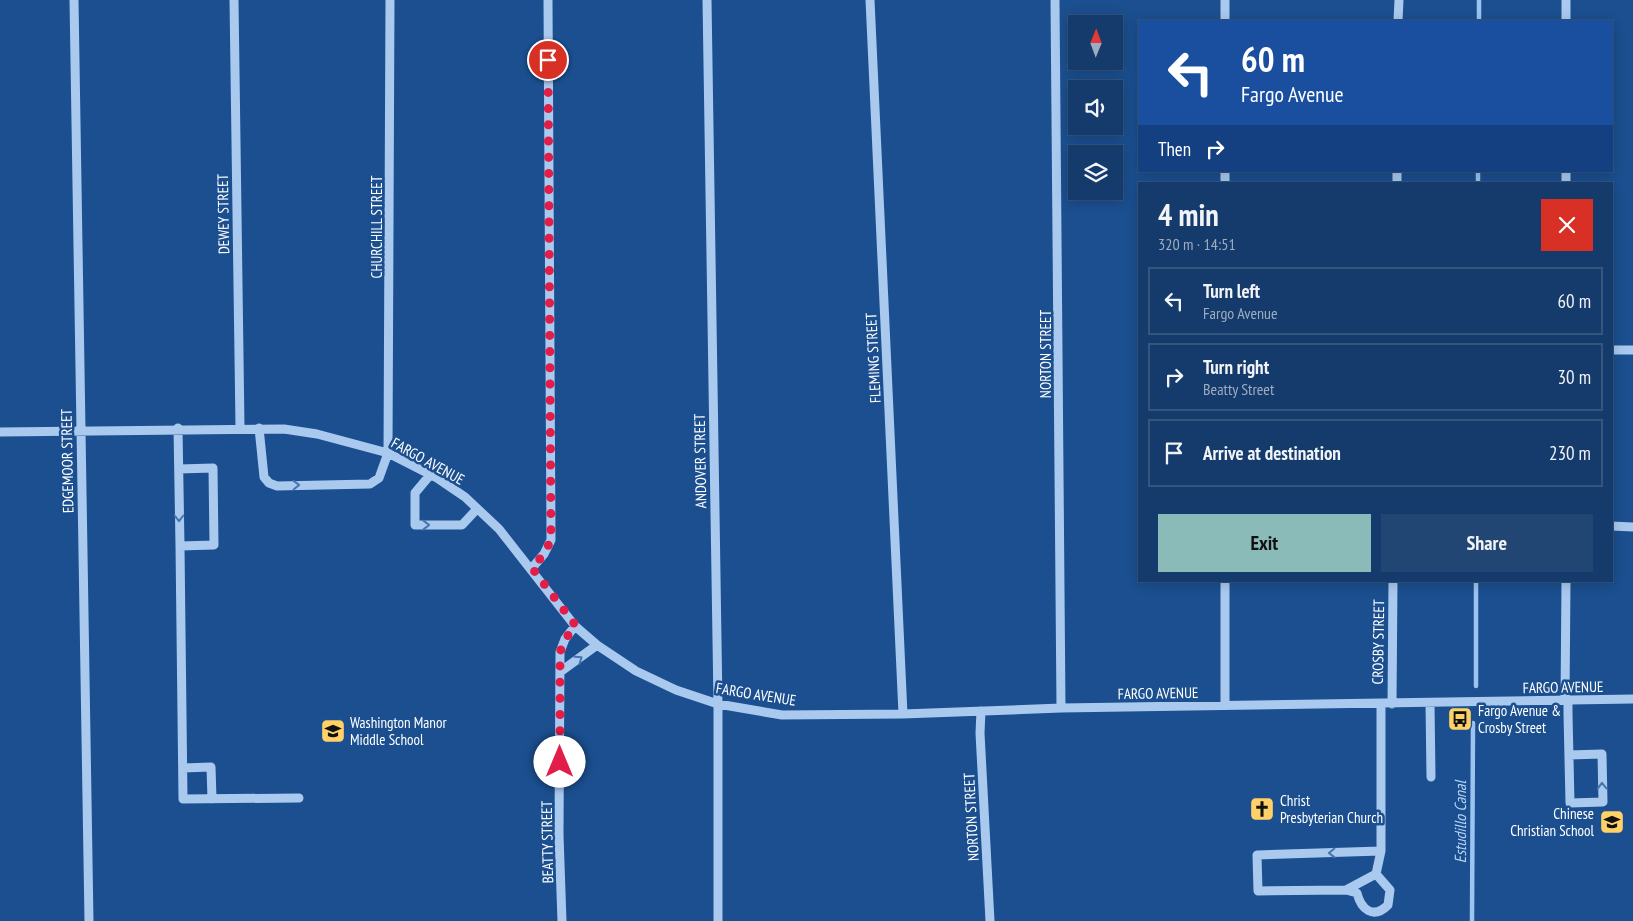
<!DOCTYPE html>
<meta charset="utf-8">
<style>
:root{--surface:#143b6b;--page:#214673;--text:#f1f3f6;--muted:#9dadc1;--line:#33557e;--accent:#8bbbb9}
body{margin:0;font-family:"PT Sans Narrow",sans-serif;background:var(--page);color:var(--text);height:100vh;display:flex;flex-direction:column;font-size:19px;white-space:nowrap}
*{box-sizing:border-box;margin:0}
p{font-size:16px;color:var(--muted)}
.icon{flex:none;width:28px;height:28px;fill:none;stroke:currentColor;stroke-width:2;stroke-linecap:round;stroke-linejoin:round}
.map{position:relative;flex:1;overflow:hidden}
.sheet{position:absolute;left:1138px;top:182px;width:475px;height:400px;display:flex;flex-direction:column;background:var(--surface);border-radius:0px;box-shadow:0 2px 12px #0003,0 0 0 1px var(--line)}
.sheet>*{flex:none}
.hud{position:absolute;left:1138px;top:20px;width:475px;height:152px;border-radius:0px;box-shadow:0 2px 12px #0003,0 0 0 1px var(--line);background:#1a4fa0;color:#fff;overflow:hidden}
.needle{width:32px;rotate:1deg}
.controls{position:absolute;left:1068px;top:15px;display:grid;gap:10px}
.controls a{display:grid;place-items:center;width:55px;height:55px;border-radius:0px;background:var(--surface);box-shadow:0 2px 12px #0003,0 0 0 1px var(--line);font-size:25px}
.pin{position:absolute;display:grid;place-items:center;width:42px;height:42px;color:#fff;margin:-21px;border:2px solid #fff;border-radius:50%;box-shadow:0 1px 5px #0007}
.me{position:absolute;width:55px;margin:-28px;rotate:0deg;stroke-linejoin:round;filter:drop-shadow(0 0 4px #0008)}
.turn{display:flex;align-items:center;gap:18px;height:105px;padding:0 20px;font-size:22px}
.turn .icon{width:65px;height:65px;stroke-width:2.5}
.turn b{display:block;font-size:35px;line-height:42px}
.then{display:flex;align-items:center;height:48px;padding:0 20px;background:#0003;gap:10px;font-size:19px}
.round{display:grid;place-items:center;flex:none;width:52px;height:52px;border-radius:0px;background:var(--page)}
.headline{display:flex;align-items:center;justify-content:space-between;height:85px;padding:0 20px}
h1{font-size:30px;font-weight:700;line-height:38px}
.button{display:flex;gap:10px;margin-top:auto;padding:10px 20px}
.button a{flex:1;height:58px;border-radius:0px;background:var(--accent);color:#111;font-size:20px;font-weight:700;line-height:58px;text-align:center}
.button a+a{background:var(--page);color:var(--text)}
ul{padding:0;list-style:none}
li{display:flex;align-items:center;gap:15px;height:68px;margin:0 10px 8px;padding:0 10px;border:2px solid var(--line);border-radius:0px}
li div{flex:1}
li b{display:block;font-size:19px}
li em{font-style:normal}
.map>svg:first-child{display:block}
.lines{fill:none;stroke-linecap:round;stroke-linejoin:round}
.stream{stroke:#9cc4f0;stroke-width:4.5}
.minor{stroke:#a9c9ee;stroke-width:9}
.oneway{stroke:#4674ac}
.route{stroke:#e11d48;stroke-width:9;stroke-dasharray:0 16.2}
.labels{text-anchor:middle;dominant-baseline:central;stroke-width:5;stroke-linejoin:round;paint-order:stroke}
.street-label{font-size:15px;fill:#fff;stroke:#1b4f8f}
.poi-label{font-size:15px;fill:#fff;stroke:#1b4f8f;text-anchor:start}
.water-label{font-size:16px;font-style:italic;fill:#b5d3f5;stroke:#1b4f8f}
</style>
<div class="map">
<svg width="1633" height="921" viewBox="0 0 1633 921">
<rect width="100%" height="100%" fill="#1b4f8f"/>
<g class="lines">
<path class="stream" d="M 1479,21 L 1479,0
M 1478,184 L 1478,171
M 1476,686 L 1476,581
M 1472,921 L 1473,723"/>
<path class="minor" d="M 74,0 L 89,921
M 234,0 L 240,427
M 707,0 L 718,704 L 718,921
M 870,0 L 903,714
M 1055,0 L 1061,708
M 1225,21 L 1225,0
M 1398,21 L 1399,0
M 1566,21 L 1566,0
M 1225,184 L 1225,171
M 1397,184 L 1397,171
M 1566,184 L 1566,171
M 1611,350 L 1633,350
M 178,428 L 180,546 L 214,545 L 213,468 L 179,469
M 259,428 L 264,477 L 269,483 L 277,486 L 370,484 L 379,478 L 388,453 L 390,0
M 0,432 L 284,429 L 317,434 L 388,453 L 437,478 L 465,497 L 499,529 L 575,626 L 597,645 L 636,671 L 676,690 L 718,704 L 782,715 L 903,714 L 1061,708 L 1633,699
M 430,475 L 415,493 L 415,525 L 462,525 L 477,509
M 1611,526 L 1633,527
M 180,546 L 183,799 L 299,798
M 532,568 L 544,554 L 551,540 L 548,0
M 1225,581 L 1225,705
M 560,672 L 597,645
M 1565,700 L 1566,581
M 1568,700 L 1568,714 L 1570,803 L 1603,802 L 1602,754 L 1569,755
M 1430,703 L 1431,777
M 1392,704 L 1393,581
M 981,711 L 980,733 L 990,921
M 183,768 L 211,767 L 212,799
M 1381,851 L 1257,855 L 1258,891 L 1346,890 L 1357,893 C 1361,909 1373,920 1388,905 L 1390,890 L 1376,874 L 1381,851 L 1381,704
M 1346,890 L 1376,874
M 562,921 L 559,835 L 560,652 L 565,639 L 575,626"/>
</g>
<defs><path id="oneway-chevron" d="M-2-3.5L2.5 0L-2 3.5" fill="none" stroke-width="1.6" stroke-linecap="round" stroke-linejoin="round" transform="scale(1.25)"/></defs>
<g class="oneway">
<use href="#oneway-chevron" transform="translate(296 485) rotate(-1)"/>
<use href="#oneway-chevron" transform="translate(179 518) rotate(90)"/>
<use href="#oneway-chevron" transform="translate(426 525)"/>
<use href="#oneway-chevron" transform="translate(579 659) rotate(-35)"/>
<use href="#oneway-chevron" transform="translate(1602 786) rotate(-91)"/>
<use href="#oneway-chevron" transform="translate(1332 853) rotate(179)"/>
</g>
<g class="lines">
<path class="route" d="M 548,60 L 551,540 L 544,554 L 532,568 L 576,626 L 565,639 L 560,652 L 560,762"/>
</g>
<defs>
<symbol id="bus-square" viewBox="-11 -11 22 22"><rect x="-9" y="-9" width="18" height="18" rx="4" fill="#ffd166" stroke="#1b4f8f"/><path d="M-5-6H5V4H4V6H2V4H-2V6H-4V4H-5ZM-3.5-4V0h7V-4ZM-3.5 1.2v1.5H-2V1.2ZM2 1.2v1.5H3.5V1.2Z" fill="#111"/></symbol>
<symbol id="school-square" viewBox="-11 -11 22 22"><rect x="-9" y="-9" width="18" height="18" rx="4" fill="#ffd166" stroke="#1b4f8f"/><path d="M0-5L7-2L0 1L-7-2ZM-4 1L0 2.5L4 1V4Q0 6-4 4Z" fill="#111"/></symbol>
<symbol id="church-square" viewBox="-11 -11 22 22"><rect x="-9" y="-9" width="18" height="18" rx="4" fill="#ffd166" stroke="#1b4f8f"/><path d="M-1.2-6h2.4v3.5h3.3v2.4h-3.3V6h-2.4V-.1h-3.3v-2.4h3.3Z" fill="#111"/></symbol>
</defs>
<g fill-rule="evenodd">
<use href="#bus-square" x="1446" y="705" width="28" height="28"/>
<use href="#school-square" x="319" y="717" width="28" height="28"/>
<use href="#church-square" x="1248" y="795" width="28" height="28"/>
<use href="#school-square" x="1598" y="808" width="28" height="28"/>
</g>
<g class="labels">
<g class="street-label">
<text transform="translate(223 214) rotate(-91)">DEWEY STREET</text>
<text transform="translate(376 227) rotate(-90)">CHURCHILL STREET</text>
<text transform="translate(1045 354) rotate(-90)">NORTON STREET</text>
<text transform="translate(873 358) rotate(-93)">FLEMING STREET</text>
<text transform="translate(67 461) rotate(-91)">EDGEMOOR STREET</text>
<text transform="translate(428 461) rotate(29)">FARGO AVENUE</text>
<text transform="translate(700 461) rotate(-91)">ANDOVER STREET</text>
<text transform="translate(1378 642) rotate(-89)">CROSBY STREET</text>
<text transform="translate(1563 687) rotate(-1)">FARGO AVENUE</text>
<text transform="translate(1158 693) rotate(-1)">FARGO AVENUE</text>
<text transform="translate(756 694) rotate(9)">FARGO AVENUE</text>
<text transform="translate(971 817) rotate(-93)">NORTON STREET</text>
<text transform="translate(547 842) rotate(-91)">BEATTY STREET</text>
</g>
<g class="poi-label">
<text x="1478" y="710">Fargo Avenue &amp;<tspan x="1478" dy="17">Crosby Street</tspan></text>
<text x="350" y="722">Washington Manor<tspan x="350" dy="17">Middle School</tspan></text>
<text x="1280" y="800">Christ<tspan x="1280" dy="17">Presbyterian Church</tspan></text>
<text x="1594" y="813" text-anchor="end">Chinese<tspan x="1594" dy="17">Christian School</tspan></text>
</g>
<g class="water-label">
<text transform="translate(1460 822) rotate(-90)">Estudillo Canal</text>
</g>
</g>
</svg>
<div class="controls">
<a><svg class="needle" viewBox="-14 -14 28 28"><path d="M0-13l5 13h-10z" fill="#e53935"/><path d="M0 13l5-13h-10z" fill="#9dadc1"/></svg></a>
<a><svg class="icon" aria-label="sound" viewBox="0 0 24 24"><path d="M4 9h4l5-4v14l-5-4H4zM17 9q2 3 0 6"/></svg></a>
<a><svg class="icon" aria-label="layers" viewBox="0 0 24 24"><path d="M12 4l9 5-9 5-9-5zM3 14l9 5 9-5"/></svg></a>
</div>
<div class="pin" style="left:548px;top:60px;background:#d93025"><svg class="icon" aria-label="arrive" viewBox="0 0 24 24"><path d="M6 21V4h12l-3 4 3 4H6"/></svg></div>
<svg class="me" style="left:560px;top:762px" viewBox="-20 -20 40 40"><circle r="19" fill="#fff"/><path d="M0-13L10 11 0 6-10 11z" fill="#e11d48"/></svg>
<div class="hud">
<div class="turn"><svg class="icon" aria-label="left" viewBox="0 0 24 24"><path d="M17 20v-9H6M10 6l-5 5 5 5"/></svg><div><b>60 m</b>Fargo Avenue</div></div>
<div class="then">Then<svg class="icon" aria-label="right" viewBox="0 0 24 24"><path d="M7 20v-9h11M14 6l5 5-5 5"/></svg></div>
</div>
<section class="sheet">
<div class="headline"><div><h1>4 min</h1><p>320 m · 14:51</p></div><a class="round" style="background:#d93025;color:#fff"><svg class="icon" aria-label="close" viewBox="0 0 24 24"><path d="M6 6l12 12M18 6L6 18"/></svg></a></div>
<ul>
<li><svg class="icon" aria-label="left" viewBox="0 0 24 24"><path d="M17 20v-9H6M10 6l-5 5 5 5"/></svg><div><b>Turn left</b><p>Fargo Avenue</p></div><em>60 m</em></li>
<li><svg class="icon" aria-label="right" viewBox="0 0 24 24"><path d="M7 20v-9h11M14 6l5 5-5 5"/></svg><div><b>Turn right</b><p>Beatty Street</p></div><em>30 m</em></li>
<li><svg class="icon" aria-label="arrive" viewBox="0 0 24 24"><path d="M6 21V4h12l-3 4 3 4H6"/></svg><div><b>Arrive at destination</b></div><em>230 m</em></li>
</ul>
<div class="button"><a>Exit</a><a>Share</a></div>
</section>
</div>
